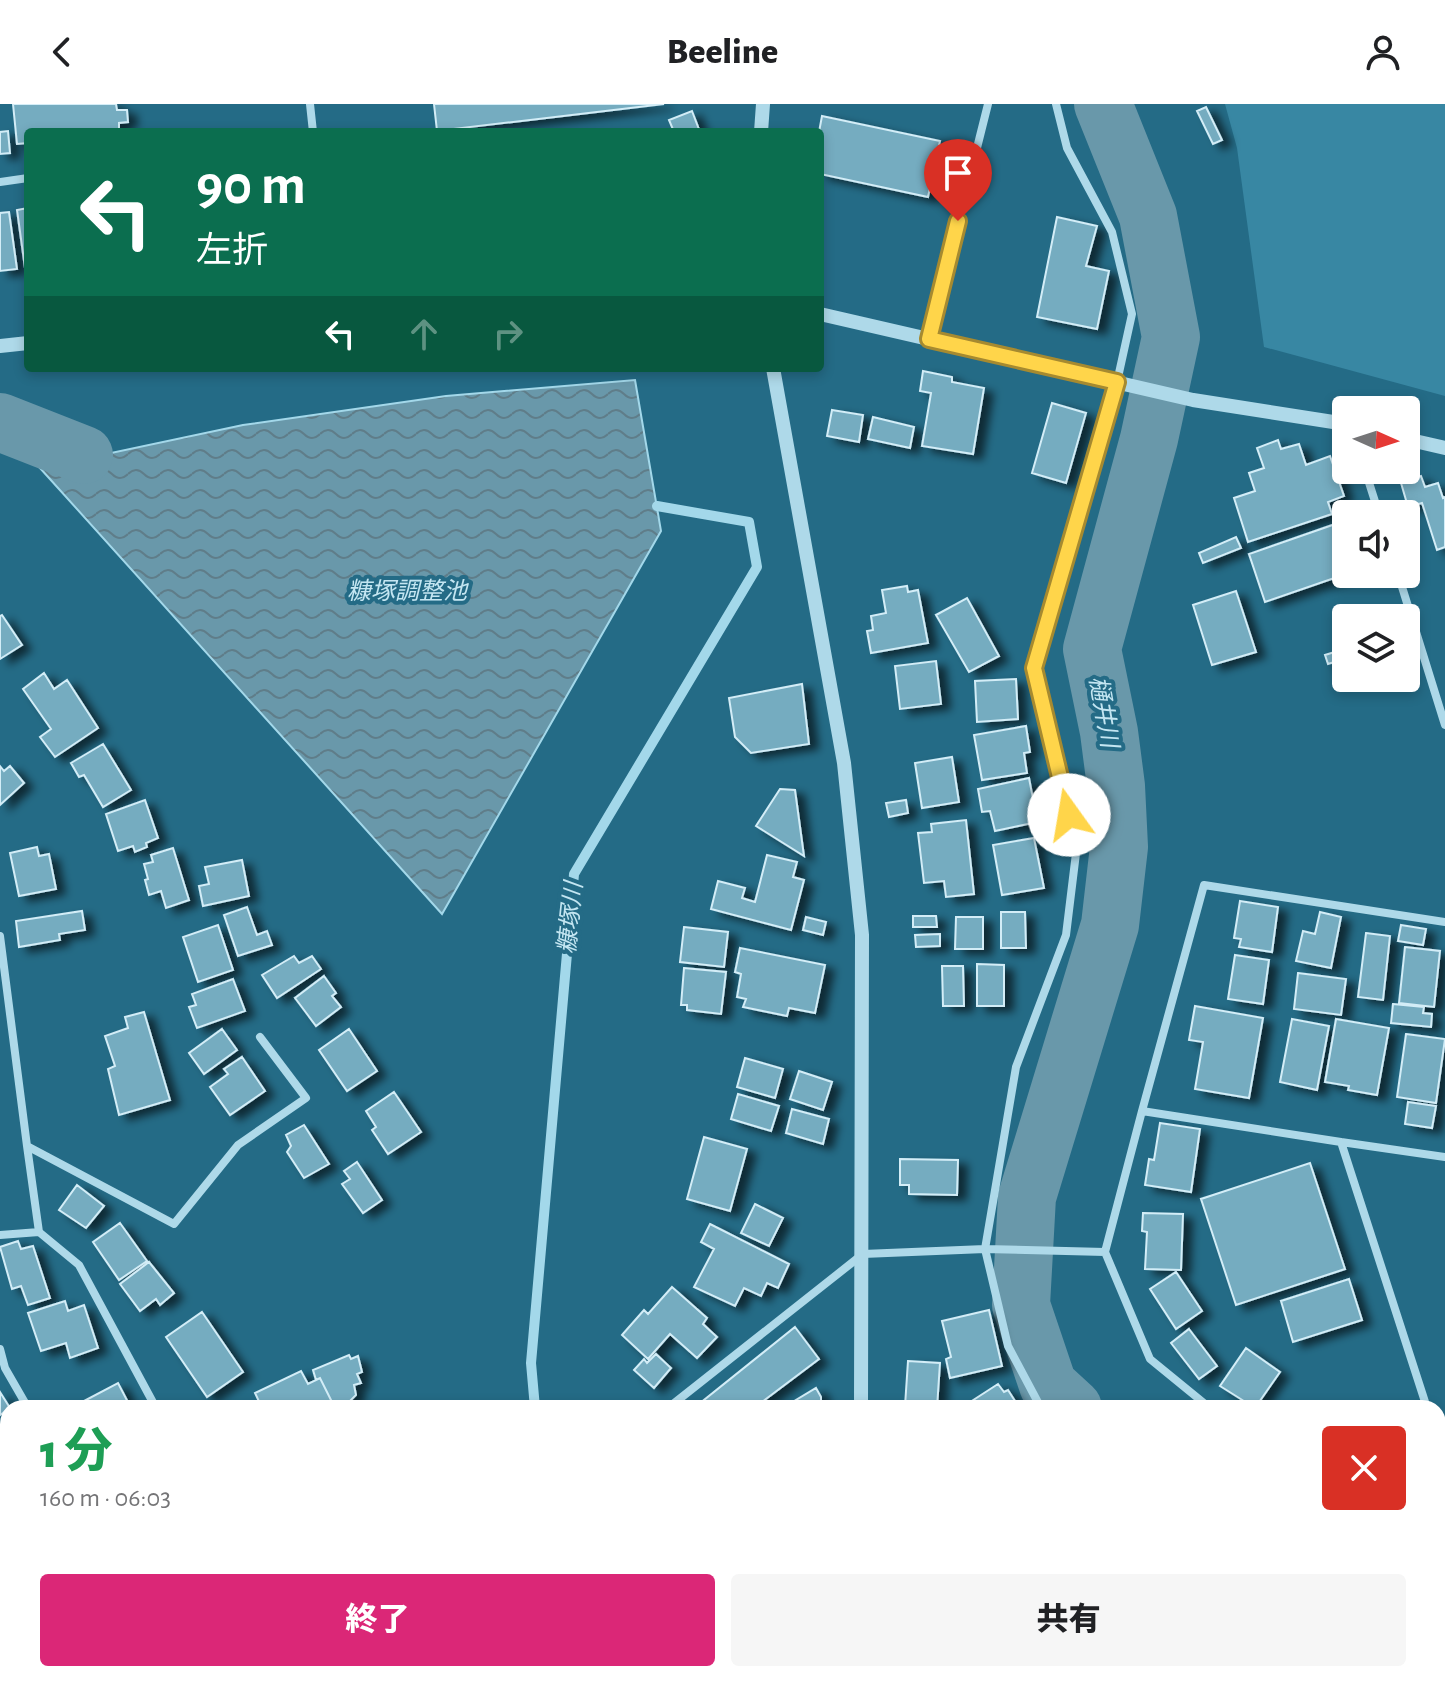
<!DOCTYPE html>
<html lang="ja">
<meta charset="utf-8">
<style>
:root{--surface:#fff;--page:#f6f6f6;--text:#202124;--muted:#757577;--accent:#db2777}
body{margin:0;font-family:"Alegreya Sans","Noto Sans JP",sans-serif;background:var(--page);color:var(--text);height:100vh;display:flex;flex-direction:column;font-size:30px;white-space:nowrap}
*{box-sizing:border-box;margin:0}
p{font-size:26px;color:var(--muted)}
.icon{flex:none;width:44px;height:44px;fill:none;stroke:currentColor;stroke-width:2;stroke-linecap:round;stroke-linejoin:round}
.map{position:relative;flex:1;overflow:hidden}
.side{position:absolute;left:0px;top:1296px;width:1446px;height:282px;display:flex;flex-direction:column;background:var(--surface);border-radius:24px 24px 0 0;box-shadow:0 4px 12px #0003}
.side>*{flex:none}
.hud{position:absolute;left:24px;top:24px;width:800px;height:244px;border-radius:8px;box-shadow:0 4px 12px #0003;background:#0b6e4f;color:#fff;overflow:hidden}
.needle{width:52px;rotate:93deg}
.fabs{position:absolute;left:1332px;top:292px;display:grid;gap:16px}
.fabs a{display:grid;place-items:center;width:88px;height:88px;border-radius:8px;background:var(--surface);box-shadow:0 4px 12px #0003;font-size:40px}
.pin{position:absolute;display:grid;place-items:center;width:68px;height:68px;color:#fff;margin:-82px -34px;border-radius:50% 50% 50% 0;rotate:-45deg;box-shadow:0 0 8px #0007}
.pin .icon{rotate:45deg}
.me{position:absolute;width:88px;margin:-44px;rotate:347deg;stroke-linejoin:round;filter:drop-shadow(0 0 6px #0008)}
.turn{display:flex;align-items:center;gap:28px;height:168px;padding:0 40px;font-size:36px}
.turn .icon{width:104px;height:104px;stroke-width:2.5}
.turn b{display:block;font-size:56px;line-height:68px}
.lanes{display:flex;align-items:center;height:76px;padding:0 40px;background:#0003;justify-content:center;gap:40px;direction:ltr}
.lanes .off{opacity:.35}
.round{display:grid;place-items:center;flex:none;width:84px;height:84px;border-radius:8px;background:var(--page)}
.head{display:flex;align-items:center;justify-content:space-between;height:136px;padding:0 40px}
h1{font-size:48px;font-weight:800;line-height:60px;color:#1e9e55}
.cta{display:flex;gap:16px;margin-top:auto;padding:16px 40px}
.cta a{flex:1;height:92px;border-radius:8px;background:var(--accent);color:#fff;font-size:32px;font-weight:800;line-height:92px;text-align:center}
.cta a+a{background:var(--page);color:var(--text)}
header{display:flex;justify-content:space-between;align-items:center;height:104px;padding:0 40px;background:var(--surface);font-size:36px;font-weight:800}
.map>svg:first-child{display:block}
.green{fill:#3887a3}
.water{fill:url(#water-waves);stroke:#a3d8ea;stroke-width:2}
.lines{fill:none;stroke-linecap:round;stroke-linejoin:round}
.stream{stroke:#a3d8ea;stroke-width:10}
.river{stroke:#6998aa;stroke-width:58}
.building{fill:#75acc0;stroke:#d3edf7;stroke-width:2;filter:url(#shadow)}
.minor{stroke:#aed9e9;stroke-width:8}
.tertiary{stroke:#aed9e9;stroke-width:14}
.route-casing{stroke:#a68a30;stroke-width:20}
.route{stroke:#ffd54a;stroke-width:14}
.labels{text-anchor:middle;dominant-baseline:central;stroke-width:8;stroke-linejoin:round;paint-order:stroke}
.water-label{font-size:24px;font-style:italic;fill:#c4e6f2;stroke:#246b86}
</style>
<header><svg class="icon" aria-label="back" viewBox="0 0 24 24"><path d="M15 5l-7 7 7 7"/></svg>Beeline<svg class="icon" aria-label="person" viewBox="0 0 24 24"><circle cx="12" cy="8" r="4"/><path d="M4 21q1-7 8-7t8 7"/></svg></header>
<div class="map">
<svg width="1445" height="1577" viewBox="0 0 1445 1577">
<defs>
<pattern id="water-waves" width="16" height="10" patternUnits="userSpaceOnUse" patternTransform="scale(2)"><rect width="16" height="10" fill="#6998aa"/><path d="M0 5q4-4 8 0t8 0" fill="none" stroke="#5f7d89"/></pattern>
<filter id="shadow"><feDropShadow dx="9" dy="5" stdDeviation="4" flood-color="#0009"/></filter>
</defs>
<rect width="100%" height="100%" fill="#246b86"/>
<path class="green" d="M 1225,0 L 1445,0 L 1445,292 L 1264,243 L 1237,44 Z"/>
<path class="water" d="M 635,276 L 661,427 L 442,810 L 40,364 L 243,321 L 446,292 Z"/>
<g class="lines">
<path class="stream" d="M 535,1304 L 531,1259 L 574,770 L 757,463 L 749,418 L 657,402
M 466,1577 L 468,1570"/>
<path class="river" d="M 0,318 L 84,351
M 1073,1304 L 1048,1281 L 1021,1201 L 1027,1093 L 1110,821 L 1119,743 L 1116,682 L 1109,628 L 1092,545 L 1149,335 L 1171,233 L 1148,112 L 1103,0
M 1432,1570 L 1439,1577"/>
</g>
<path class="building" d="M 13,0 L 116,0 L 117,6 L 127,6 L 128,18 L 119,19 L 119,28 L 28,28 L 28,39 L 17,40 Z
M 434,0 L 664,0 L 437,27 Z
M 1206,3 L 1222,36 L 1213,40 L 1197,7 Z
M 692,7 L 700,28 L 674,28 L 669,16 Z
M 822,12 L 940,37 L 928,93 L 820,70 L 819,28 Z
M 8,27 L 10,49 L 0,50 L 0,28 Z
M 28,104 L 28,163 L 25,164 L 17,106 Z
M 9,108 L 17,165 L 0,167 L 0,109 Z
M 1057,113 L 1097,122 L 1086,162 L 1109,167 L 1097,225 L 1037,213 Z
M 923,267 L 952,273 L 952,278 L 984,284 L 973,350 L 922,342 L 931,289 L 920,287 Z
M 1052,299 L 1086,309 L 1066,379 L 1032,369 Z
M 832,306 L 863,311 L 859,338 L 827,332 Z
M 873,313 L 914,323 L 910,344 L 868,335 Z
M 1278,336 L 1281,345 L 1299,340 L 1306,361 L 1330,352 L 1344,392 L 1328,398 L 1332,410 L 1248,438 L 1234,394 L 1255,387 L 1249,369 L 1264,364 L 1257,344 Z
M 1421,372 L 1425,383 L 1438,379 L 1443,394 L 1445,393 L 1445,443 L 1437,446 L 1422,399 L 1408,403 L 1401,379 Z
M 1344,417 L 1346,470 L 1265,498 L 1249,450 Z
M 1236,433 L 1241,444 L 1203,459 L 1199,449 Z
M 907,482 L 908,488 L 918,486 L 928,539 L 871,549 L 867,527 L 873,526 L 871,512 L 886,509 L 882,486 Z
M 1236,487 L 1256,548 L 1212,561 L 1193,501 Z
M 967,494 L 999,552 L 969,568 L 936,511 Z
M 2,511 L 22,541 L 0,555 L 0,512 Z
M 1338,547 L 1341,556 L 1328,560 L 1325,551 Z
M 936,557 L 941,600 L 900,605 L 895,562 Z
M 44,569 L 54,585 L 67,576 L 98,624 L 55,653 L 40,633 L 51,625 L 23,585 Z
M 1016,575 L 1018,615 L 977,618 L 975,577 Z
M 802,580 L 809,640 L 751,649 L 735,633 L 729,594 Z
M 1026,622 L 1030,648 L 1024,649 L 1027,669 L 982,676 L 974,631 Z
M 103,640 L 131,686 L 103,703 L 84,671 L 79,673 L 71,659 Z
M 952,653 L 959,698 L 922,704 L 915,659 Z
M 0,662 L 4,667 L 10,662 L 24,679 L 0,701 Z
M 1029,674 L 1034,700 L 1038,699 L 1042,717 L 995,727 L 990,707 L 982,708 L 978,685 Z
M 780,685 L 795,686 L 804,752 L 756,722 Z
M 145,696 L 158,734 L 146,739 L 147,743 L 135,748 L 133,742 L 118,747 L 106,710 Z
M 906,696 L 908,709 L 889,713 L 886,699 Z
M 966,716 L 974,790 L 946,793 L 944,777 L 924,779 L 918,729 L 932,728 L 931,720 Z
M 1034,734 L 1044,784 L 1002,791 L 993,741 Z
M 37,743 L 39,752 L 49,750 L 56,785 L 19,792 L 10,749 Z
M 173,744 L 189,796 L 166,804 L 161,787 L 149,791 L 145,776 L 148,775 L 144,760 L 153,758 L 151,751 Z
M 767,751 L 797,758 L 793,773 L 804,776 L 791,826 L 711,805 L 718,777 L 745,784 L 742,794 L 755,798 Z
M 242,756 L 249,792 L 203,802 L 199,782 L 209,780 L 205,763 Z
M 1240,797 L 1278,803 L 1272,848 L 1239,843 L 1241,835 L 1234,834 Z
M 247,803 L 257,831 L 267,827 L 272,841 L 238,852 L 224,811 Z
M 82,807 L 85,826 L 59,830 L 60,836 L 19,843 L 16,817 Z
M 1001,808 L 1025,808 L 1026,844 L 1001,844 Z
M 1320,808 L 1341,813 L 1331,864 L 1296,857 L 1303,827 L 1315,830 Z
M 913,812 L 936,812 L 937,823 L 913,823 Z
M 806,813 L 826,818 L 823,831 L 803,826 Z
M 956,813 L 983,813 L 983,845 L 955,845 Z
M 218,821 L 233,866 L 198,878 L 183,833 Z
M 1401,821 L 1426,825 L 1423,841 L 1398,837 Z
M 684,823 L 728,828 L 724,863 L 680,858 Z
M 1366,829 L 1390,832 L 1383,896 L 1358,893 Z
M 940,830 L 940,842 L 916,843 L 915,831 Z
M 1405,843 L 1440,847 L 1434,903 L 1399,899 Z
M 740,844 L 825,861 L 815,909 L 789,904 L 787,912 L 743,903 L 746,895 L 737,893 L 741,870 L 735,868 Z
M 1235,851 L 1269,856 L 1263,900 L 1228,895 Z
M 294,852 L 299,859 L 312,852 L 321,865 L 277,894 L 262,871 Z
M 977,860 L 1004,861 L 1004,902 L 977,902 Z
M 942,862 L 963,862 L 964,902 L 943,902 Z
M 684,864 L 726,868 L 721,910 L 687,906 L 687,901 L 681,901 Z
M 1298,869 L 1346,875 L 1341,911 L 1294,905 Z
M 324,872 L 336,889 L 332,892 L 341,903 L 316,922 L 295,894 Z
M 233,875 L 245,907 L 197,924 L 189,903 L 196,901 L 192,890 Z
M 1393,900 L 1424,903 L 1423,909 L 1432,910 L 1431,923 L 1391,919 Z
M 1195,902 L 1263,914 L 1249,994 L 1195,985 L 1203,938 L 1189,936 Z
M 144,908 L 170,996 L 119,1011 L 108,965 L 115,962 L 105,932 L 128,924 L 125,913 Z
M 1292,915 L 1329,922 L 1317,986 L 1280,978 Z
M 1336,915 L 1389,924 L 1377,991 L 1348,986 L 1349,982 L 1325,978 Z
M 222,925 L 237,946 L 204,970 L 189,949 Z
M 349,925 L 377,967 L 347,987 L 319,946 Z
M 1406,930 L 1445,935 L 1436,999 L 1397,993 Z
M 242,953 L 265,987 L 230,1011 L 210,983 L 228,970 L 224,965 Z
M 745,954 L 783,965 L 775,994 L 737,983 Z
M 799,967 L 832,978 L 823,1006 L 790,995 Z
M 394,988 L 421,1028 L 388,1050 L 372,1026 L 376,1023 L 366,1007 Z
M 738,990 L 779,1002 L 771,1027 L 731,1015 Z
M 1408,998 L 1436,1002 L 1432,1024 L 1405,1020 Z
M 792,1005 L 829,1015 L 823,1040 L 786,1029 Z
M 1160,1019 L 1200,1025 L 1191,1088 L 1145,1081 L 1149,1055 L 1154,1056 Z
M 304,1021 L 329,1060 L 304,1074 L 287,1048 L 291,1042 L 286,1031 Z
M 704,1033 L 747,1045 L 730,1107 L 687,1095 Z
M 900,1055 L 958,1056 L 957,1091 L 909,1090 L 909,1081 L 900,1081 Z
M 357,1058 L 382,1096 L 363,1109 L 342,1080 L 350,1075 L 344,1067 Z
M 1310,1059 L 1345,1165 L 1236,1201 L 1201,1095 Z
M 77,1081 L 104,1102 L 86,1124 L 59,1106 Z
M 755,1100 L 783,1114 L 769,1142 L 741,1129 Z
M 1143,1109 L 1183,1110 L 1181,1166 L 1145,1165 L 1147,1128 L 1142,1127 Z
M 120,1119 L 147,1157 L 119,1176 L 93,1138 Z
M 710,1120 L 789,1160 L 778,1184 L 767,1179 L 761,1192 L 744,1184 L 735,1202 L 694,1183 L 714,1145 L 701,1138 Z
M 18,1137 L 21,1145 L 33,1142 L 50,1194 L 28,1201 L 21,1182 L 12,1185 L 0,1143 Z
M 149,1158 L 174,1189 L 160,1201 L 156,1195 L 140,1207 L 120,1180 Z
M 1176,1168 L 1202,1207 L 1176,1225 L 1150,1185 Z
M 1349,1175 L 1362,1216 L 1293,1238 L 1281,1197 Z
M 672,1183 L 707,1214 L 703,1220 L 717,1233 L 697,1254 L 670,1230 L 648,1255 L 622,1231 L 644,1206 L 648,1210 Z
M 65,1197 L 68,1207 L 84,1201 L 98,1244 L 70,1254 L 66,1239 L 41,1247 L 28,1209 Z
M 989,1206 L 1002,1262 L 950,1274 L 946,1255 L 951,1253 L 942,1217 Z
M 202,1208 L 243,1268 L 207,1293 L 166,1233 Z
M 795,1223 L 819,1255 L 754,1304 L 702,1304 L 699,1300 Z
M 1189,1225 L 1217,1262 L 1199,1275 L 1171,1239 Z
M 1246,1244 L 1280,1268 L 1255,1304 L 1220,1282 Z
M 656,1250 L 671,1264 L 654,1284 L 634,1266 L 644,1255 L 647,1259 Z
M 349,1251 L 351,1255 L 358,1252 L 362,1268 L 357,1270 L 361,1279 L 354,1281 L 356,1291 L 343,1304 L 335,1304 L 320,1274 L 316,1276 L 313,1266 Z
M 908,1257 L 940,1259 L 937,1304 L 905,1302 Z
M 301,1267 L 308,1280 L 320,1274 L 335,1304 L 262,1304 L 255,1289 Z
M 118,1279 L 131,1304 L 87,1304 L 84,1297 Z
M 998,1280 L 1004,1288 L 1008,1286 L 1015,1297 L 1009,1301 L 1011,1304 L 961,1304 Z
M 816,1284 L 821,1293 L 821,1304 L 795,1304 L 791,1299 Z
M 0,1288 L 10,1304 L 0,1311 Z
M 8,1336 L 8,1365 L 6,1362 L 0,1365 L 0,1341 Z
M 1438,1399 L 1445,1422 L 1445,1435 L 1438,1437 Z
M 1445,1436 L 1445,1465 L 1438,1467 L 1438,1439 Z
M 8,1541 L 8,1570 L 41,1570 L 8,1577 L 0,1543 Z
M 196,1570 L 225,1570 L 224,1577 L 195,1577 Z
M 245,1570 L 255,1570 L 270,1576 L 242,1577 Z
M 522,1570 L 548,1570 L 541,1577 L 529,1577 Z
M 629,1570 L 707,1570 L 702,1577 L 624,1577 Z
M 1197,1570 L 1240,1570 L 1227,1577 L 1201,1577 Z
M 1312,1570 L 1313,1572 L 1334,1570 L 1338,1577 L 1280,1577 L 1289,1570 Z"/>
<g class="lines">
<path class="minor" d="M 310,0 L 313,28
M 0,78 L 28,74
M 929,235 L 988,0
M 1365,366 L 1379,410
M 1398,470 L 1445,621
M 0,832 L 27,1042
M 1142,1007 L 1204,781 L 1445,818
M 1341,1038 L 1445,1053
M 39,1128 L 27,1042 L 174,1120 L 238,1041 L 306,994 L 260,933
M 0,1131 L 39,1128 L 79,1161 L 156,1304
M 0,1245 L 5,1264 L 28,1304
M 668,1304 L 863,1150 L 985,1145 L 1016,963 L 1066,831 L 1077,741 L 1034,564 L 1117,278 L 1132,210 L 1112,128 L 1067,44 L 1056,0
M 1041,1304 L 1008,1242 L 985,1145 L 1105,1148
M 1210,1304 L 1150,1255 L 1105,1148 L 1142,1007 L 1341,1038 L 1427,1304
M 1438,1339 L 1445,1361
M 0,1451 L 8,1467
M 0,1487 L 8,1487
M 172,1570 L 173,1577
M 420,1570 L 432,1577
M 1156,1570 L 1160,1577
M 1369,1570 L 1377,1577
M 576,1577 L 583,1570
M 832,1577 L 832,1570"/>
<path class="tertiary" d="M 761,28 L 763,0
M 820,210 L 1193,296 L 1346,320
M 0,242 L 28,239
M 773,264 L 844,659 L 862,831 L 861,1304
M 1406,335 L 1445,344
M 940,1570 L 943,1577"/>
</g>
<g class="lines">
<defs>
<path id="route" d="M 958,117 L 929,235 L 1117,278 L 1034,564 L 1069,711"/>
</defs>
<use href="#route" class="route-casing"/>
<use href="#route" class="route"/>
</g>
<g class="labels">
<g class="water-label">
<text x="407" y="488">糠塚調整池</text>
<text transform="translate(1103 608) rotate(80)">樋井川</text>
<text transform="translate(571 814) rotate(-84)">糠塚川</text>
</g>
</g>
</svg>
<div class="fabs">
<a><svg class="needle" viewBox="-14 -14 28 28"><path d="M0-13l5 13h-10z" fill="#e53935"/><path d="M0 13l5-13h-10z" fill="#757577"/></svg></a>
<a><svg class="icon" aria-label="sound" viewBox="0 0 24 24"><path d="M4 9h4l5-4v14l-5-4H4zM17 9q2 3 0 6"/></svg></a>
<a><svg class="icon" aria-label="layers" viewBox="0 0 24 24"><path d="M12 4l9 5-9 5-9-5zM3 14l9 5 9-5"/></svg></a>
</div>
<div class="pin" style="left:958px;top:117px;background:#d93025"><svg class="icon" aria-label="arrive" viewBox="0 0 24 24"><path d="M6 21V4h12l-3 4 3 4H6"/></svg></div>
<svg class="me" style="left:1069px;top:711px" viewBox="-20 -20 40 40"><circle r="19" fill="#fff"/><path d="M0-13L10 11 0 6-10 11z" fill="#ffd54a"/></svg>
<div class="hud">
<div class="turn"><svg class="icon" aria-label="left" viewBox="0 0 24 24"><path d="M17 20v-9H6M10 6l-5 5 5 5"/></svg><div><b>90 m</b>左折</div></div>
<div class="lanes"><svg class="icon" aria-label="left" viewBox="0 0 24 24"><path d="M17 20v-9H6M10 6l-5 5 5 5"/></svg><svg class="icon off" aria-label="ahead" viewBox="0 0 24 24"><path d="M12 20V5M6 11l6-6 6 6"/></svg><svg class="icon off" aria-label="right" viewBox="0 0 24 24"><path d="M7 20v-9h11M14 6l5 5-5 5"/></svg></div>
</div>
<section class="side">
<div class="head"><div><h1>1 分</h1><p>160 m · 06:03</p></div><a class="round" style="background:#d93025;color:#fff"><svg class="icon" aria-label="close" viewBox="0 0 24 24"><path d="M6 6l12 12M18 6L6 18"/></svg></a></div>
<div class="cta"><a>終了</a><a>共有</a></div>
</section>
</div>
